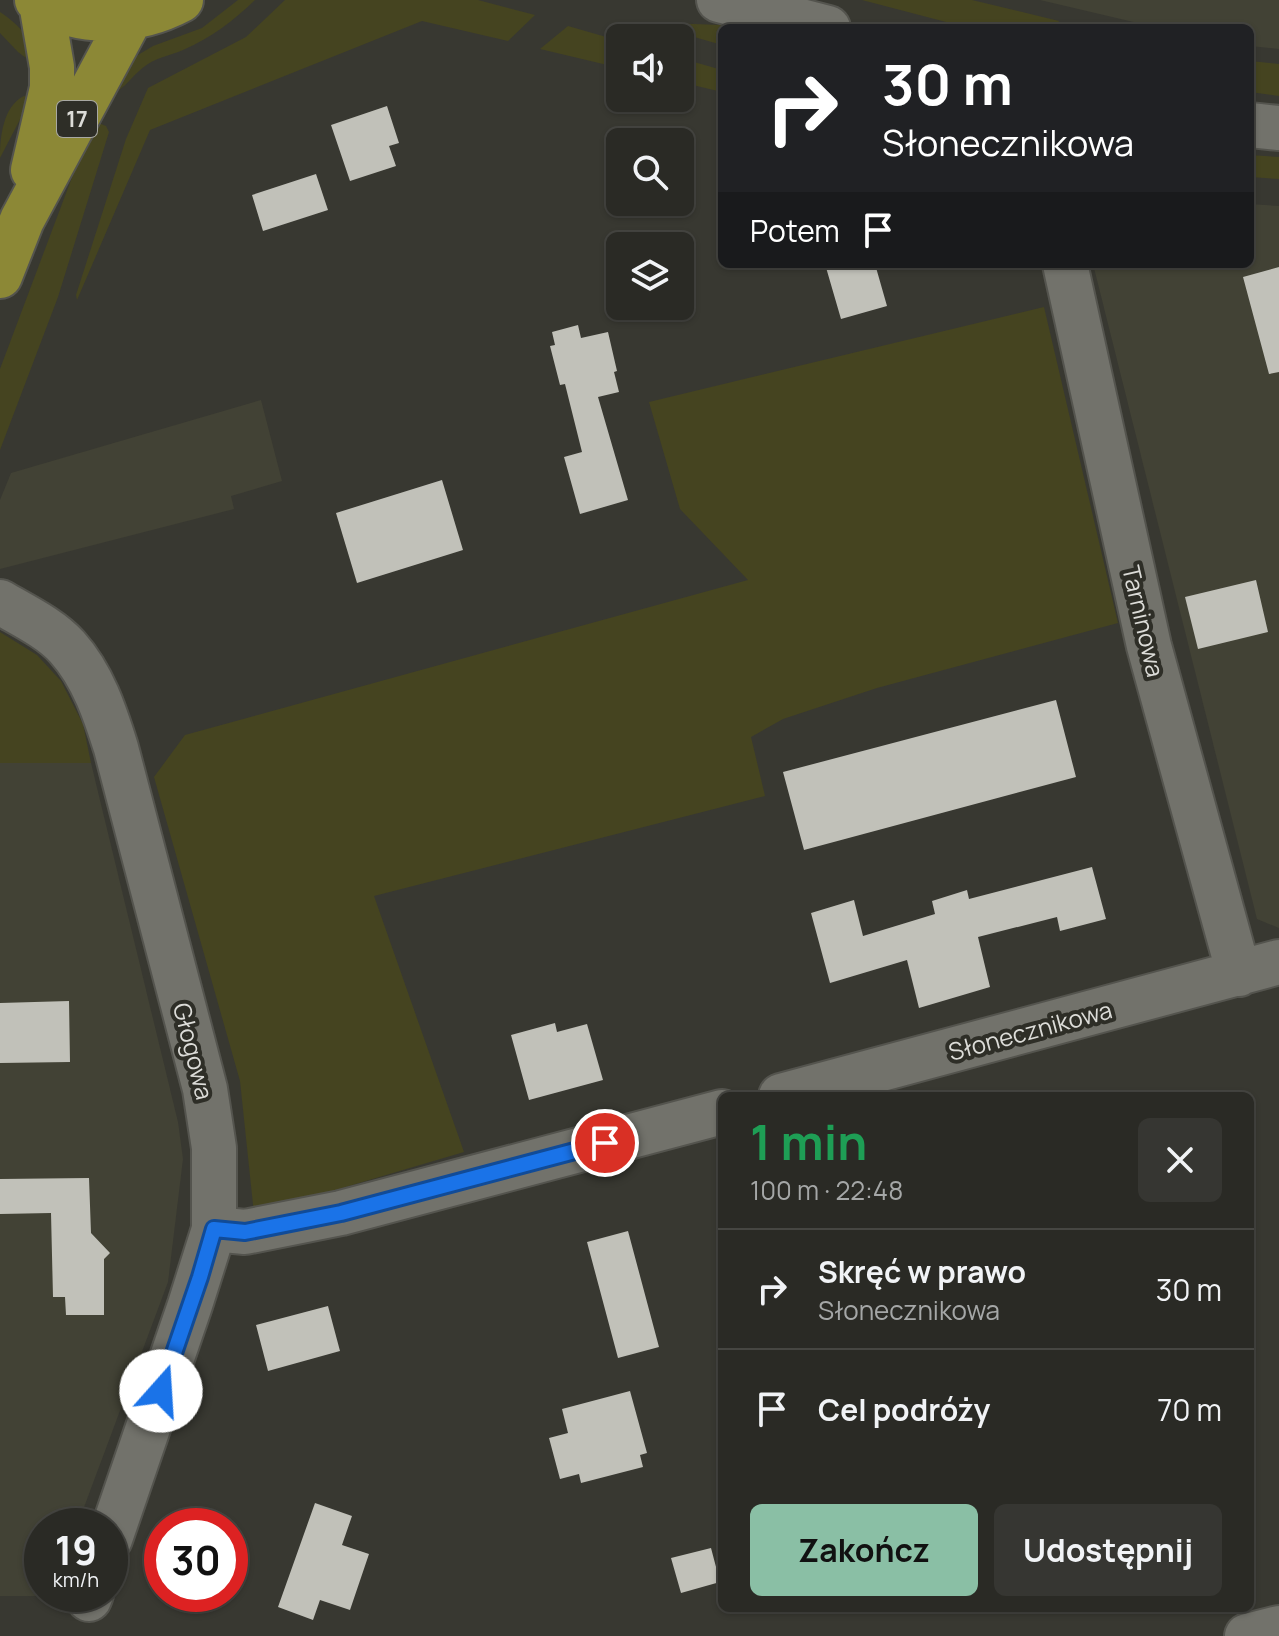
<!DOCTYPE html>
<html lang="pl">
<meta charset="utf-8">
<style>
:root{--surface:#2a2a25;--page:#363632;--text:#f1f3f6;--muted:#a5a7a7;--line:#464642;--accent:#8abfa5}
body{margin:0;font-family:Manrope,sans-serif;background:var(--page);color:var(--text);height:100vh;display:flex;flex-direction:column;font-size:30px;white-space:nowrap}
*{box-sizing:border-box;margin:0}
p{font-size:26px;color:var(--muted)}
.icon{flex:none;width:44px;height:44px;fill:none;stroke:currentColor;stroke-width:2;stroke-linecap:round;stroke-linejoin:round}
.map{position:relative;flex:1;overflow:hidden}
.drawer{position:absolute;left:718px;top:1092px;width:536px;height:520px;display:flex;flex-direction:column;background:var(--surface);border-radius:12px;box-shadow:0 2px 6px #0004,0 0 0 2px var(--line)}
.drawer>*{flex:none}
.banner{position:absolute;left:718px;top:24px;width:536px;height:244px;border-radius:12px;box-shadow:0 2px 6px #0004,0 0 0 2px var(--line);background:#202124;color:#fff;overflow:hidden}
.controls{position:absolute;left:606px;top:24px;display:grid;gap:16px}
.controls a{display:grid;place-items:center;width:88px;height:88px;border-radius:12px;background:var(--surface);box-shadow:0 2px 6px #0004,0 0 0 2px var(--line);font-size:40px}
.speed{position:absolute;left:24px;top:1508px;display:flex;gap:16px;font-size:40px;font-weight:700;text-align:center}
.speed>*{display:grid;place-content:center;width:104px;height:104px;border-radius:50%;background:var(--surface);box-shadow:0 2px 6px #0004,0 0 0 2px var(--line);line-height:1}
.speed small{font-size:20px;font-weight:400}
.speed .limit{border:12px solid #d22;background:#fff;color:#111}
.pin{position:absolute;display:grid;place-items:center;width:68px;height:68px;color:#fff;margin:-34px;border:4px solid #fff;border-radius:50%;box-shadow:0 2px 8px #0007}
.me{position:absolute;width:88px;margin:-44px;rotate:19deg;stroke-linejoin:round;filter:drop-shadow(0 0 6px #0008)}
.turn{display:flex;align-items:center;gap:28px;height:168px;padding:0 32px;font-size:36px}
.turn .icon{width:104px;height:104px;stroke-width:2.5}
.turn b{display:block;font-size:56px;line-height:68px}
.then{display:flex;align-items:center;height:76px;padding:0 32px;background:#0003;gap:16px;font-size:30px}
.round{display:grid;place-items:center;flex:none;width:84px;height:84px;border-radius:12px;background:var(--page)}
.overview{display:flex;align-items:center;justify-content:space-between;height:136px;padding:0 32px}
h1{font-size:48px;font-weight:700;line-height:60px;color:#1e9e55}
.button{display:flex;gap:16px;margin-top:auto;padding:16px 32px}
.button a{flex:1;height:92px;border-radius:12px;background:var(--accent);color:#111;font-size:32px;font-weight:700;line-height:92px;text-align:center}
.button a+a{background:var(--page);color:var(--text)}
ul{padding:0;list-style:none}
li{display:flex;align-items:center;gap:24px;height:120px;padding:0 32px;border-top:2px solid var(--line)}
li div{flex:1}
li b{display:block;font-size:30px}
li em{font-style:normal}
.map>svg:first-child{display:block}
.built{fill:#424235}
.green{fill:#454420}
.building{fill:#c1c1b9}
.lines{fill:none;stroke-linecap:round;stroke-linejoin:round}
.minor-casing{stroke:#54544e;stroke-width:48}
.highway-casing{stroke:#54544e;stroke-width:48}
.minor{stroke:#72726b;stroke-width:44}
.highway{stroke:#8c8836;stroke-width:44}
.route-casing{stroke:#114b97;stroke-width:20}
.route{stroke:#1a73e8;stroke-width:14}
.labels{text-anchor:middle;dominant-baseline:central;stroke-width:8;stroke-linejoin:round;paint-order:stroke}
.shield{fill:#2e2e27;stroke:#a8a8a3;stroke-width:2}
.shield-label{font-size:22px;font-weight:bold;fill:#dcdcd8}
.street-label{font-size:24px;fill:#dcdcd8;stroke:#2e2e27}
</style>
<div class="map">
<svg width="1279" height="1636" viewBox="0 0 1279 1636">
<rect width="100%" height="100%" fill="#383831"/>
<path class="built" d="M 1040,0 L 1279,0 L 1279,49 L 1250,46 L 1250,28 L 1159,28 Z
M 1250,204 L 1279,206 L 1279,928 L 1257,919 L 1093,264 L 1250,264 Z
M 261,400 L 282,481 L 231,496 L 234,509 L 0,569 L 0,500 L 11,473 Z
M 0,763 L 91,763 L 178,1122 L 183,1159 L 168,1282 L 77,1526 L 42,1526 L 42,1594 L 52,1594 L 51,1596 L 0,1596 Z"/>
<path class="green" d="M 238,0 L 255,0 C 233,21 211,38 183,50 C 172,55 159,57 148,64 C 135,72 129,84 116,92 L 133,58 L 153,46 L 202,28 Z
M 285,0 L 478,0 L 535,15 L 508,41 L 422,21 L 150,130 L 77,300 L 76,295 L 126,139 L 148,88 L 246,37 Z
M 862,0 L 972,0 L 1059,21 L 1055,28 L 969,28 Z
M 0,12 C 25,29 29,38 38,67 L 18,52 L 0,33 Z
M 642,22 L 720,25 L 730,28 L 722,28 L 722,45 Z
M 568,26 L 620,41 L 620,68 L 540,49 Z
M 680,58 L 722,70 L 722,92 L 680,82 Z
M 1250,61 L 1279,64 L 1279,96 L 1250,92 Z
M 24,96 L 28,97 L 27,106 L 0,158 C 0,137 3,106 24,96 Z
M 96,122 L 106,126 L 109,132 L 58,297 L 0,450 L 0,369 L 77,164 Z
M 1250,155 L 1279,157 L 1279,179 L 1250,177 Z
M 1044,307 L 1118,623 L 877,688 L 783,719 L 751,737 L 765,796 L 374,896 L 464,1152 L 254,1214 L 240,1081 L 154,777 L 185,735 L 748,580 L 680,509 L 649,402 Z
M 0,632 L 37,655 L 61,681 L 83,724 L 91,763 L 0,763 Z"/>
<path class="building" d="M 387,106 L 399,143 L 389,146 L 396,166 L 350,181 L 331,125 Z
M 316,174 L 328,210 L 263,231 L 252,195 Z
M 825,264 L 875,264 L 887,306 L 841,319 Z
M 1279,267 L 1279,372 L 1269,374 L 1243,277 Z
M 578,325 L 581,338 L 608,332 L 617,371 L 614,372 L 619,392 L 598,397 L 628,500 L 580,514 L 564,457 L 582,452 L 565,384 L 560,385 L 550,346 L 555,345 L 552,332 Z
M 442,480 L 463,550 L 357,583 L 336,513 Z
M 1256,580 L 1268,632 L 1198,649 L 1185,597 Z
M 1056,700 L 1076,777 L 804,850 L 783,772 Z
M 1092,867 L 1106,919 L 1060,931 L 1057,917 L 978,937 L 990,987 L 919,1008 L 907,960 L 830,983 L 811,913 L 854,900 L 863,936 L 935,914 L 932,901 L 967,890 L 969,899 Z
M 69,1001 L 70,1062 L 0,1063 L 0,1003 Z
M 555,1023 L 557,1032 L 587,1024 L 603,1080 L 529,1100 L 511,1035 Z
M 89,1178 L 91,1233 L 110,1253 L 104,1259 L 104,1315 L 66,1315 L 65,1297 L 53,1297 L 51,1213 L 0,1214 L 0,1179 Z
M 628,1231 L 659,1347 L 618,1358 L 587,1242 Z
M 328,1306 L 340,1351 L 268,1371 L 256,1325 Z
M 630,1391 L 647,1453 L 640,1455 L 643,1467 L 581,1483 L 579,1474 L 560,1479 L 549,1438 L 568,1433 L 562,1409 Z
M 315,1503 L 352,1516 L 342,1545 L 369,1554 L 350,1610 L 320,1600 L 313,1620 L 278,1607 Z
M 711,1548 L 720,1582 L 681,1593 L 671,1558 Z"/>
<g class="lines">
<defs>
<path id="minor" d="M 719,0 L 828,28
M 1250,125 L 1279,128
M 1065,264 L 1149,646 L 1239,974
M 0,602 C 22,615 50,628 67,647 C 93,676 105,713 116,748 L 205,1089 L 214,1148 L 214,1229 L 190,1305 L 110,1539
M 781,1096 L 1279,962
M 214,1229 L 245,1232 L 341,1213 L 722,1112
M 89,1599 L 91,1594
M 1247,1636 L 1279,1628"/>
<path id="highway" d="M 37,0 C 81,26 136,24 181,0
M 33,170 L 52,88 L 52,67 L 41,3
M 0,276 L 22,220 L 131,17"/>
</defs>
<use href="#minor" class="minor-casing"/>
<use href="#highway" class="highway-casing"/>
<use href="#minor" class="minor"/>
<use href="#highway" class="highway"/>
</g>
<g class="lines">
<defs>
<path id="route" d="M 161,1391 L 200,1277 L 214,1229 L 245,1232 L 341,1213 L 605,1143"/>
</defs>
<use href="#route" class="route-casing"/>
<use href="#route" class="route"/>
</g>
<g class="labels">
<rect class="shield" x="57" y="101" width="40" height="36" rx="6"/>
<g class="shield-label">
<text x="77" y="119">17</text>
</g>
<g class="street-label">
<text transform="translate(1144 621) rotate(77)">Tarninowa</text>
<text transform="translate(1030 1030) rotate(-15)">Słonecznikowa</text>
<text transform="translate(194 1051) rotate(76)">Głogowa</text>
</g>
</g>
</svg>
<div class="controls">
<a><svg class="icon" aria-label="sound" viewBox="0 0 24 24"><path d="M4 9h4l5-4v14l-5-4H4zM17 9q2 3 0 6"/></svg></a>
<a><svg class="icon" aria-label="search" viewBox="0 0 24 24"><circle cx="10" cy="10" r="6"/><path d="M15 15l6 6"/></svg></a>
<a><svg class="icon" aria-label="layers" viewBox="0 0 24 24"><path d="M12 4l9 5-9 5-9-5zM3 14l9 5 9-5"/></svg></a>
</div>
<div class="speed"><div>19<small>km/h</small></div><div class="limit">30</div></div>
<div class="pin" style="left:605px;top:1143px;background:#d93025"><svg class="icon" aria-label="arrive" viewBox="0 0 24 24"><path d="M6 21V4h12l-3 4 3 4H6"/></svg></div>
<svg class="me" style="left:161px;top:1391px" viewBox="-20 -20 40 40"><circle r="19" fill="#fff"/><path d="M0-13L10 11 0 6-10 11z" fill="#1a73e8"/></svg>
<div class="banner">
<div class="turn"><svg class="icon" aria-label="right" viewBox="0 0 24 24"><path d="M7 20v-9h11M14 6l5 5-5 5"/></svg><div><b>30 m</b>Słonecznikowa</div></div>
<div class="then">Potem<svg class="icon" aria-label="arrive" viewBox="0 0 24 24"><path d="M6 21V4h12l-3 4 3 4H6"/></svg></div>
</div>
<section class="drawer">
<div class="overview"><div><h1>1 min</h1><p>100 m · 22:48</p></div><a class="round"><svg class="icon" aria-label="close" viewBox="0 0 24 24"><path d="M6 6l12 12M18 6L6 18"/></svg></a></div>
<ul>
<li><svg class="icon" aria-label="right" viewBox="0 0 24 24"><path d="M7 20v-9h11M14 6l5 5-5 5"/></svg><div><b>Skręć w prawo</b><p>Słonecznikowa</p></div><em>30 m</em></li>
<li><svg class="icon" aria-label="arrive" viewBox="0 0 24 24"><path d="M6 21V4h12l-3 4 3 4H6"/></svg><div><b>Cel podróży</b></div><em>70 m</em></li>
</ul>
<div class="button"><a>Zakończ</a><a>Udostępnij</a></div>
</section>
</div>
